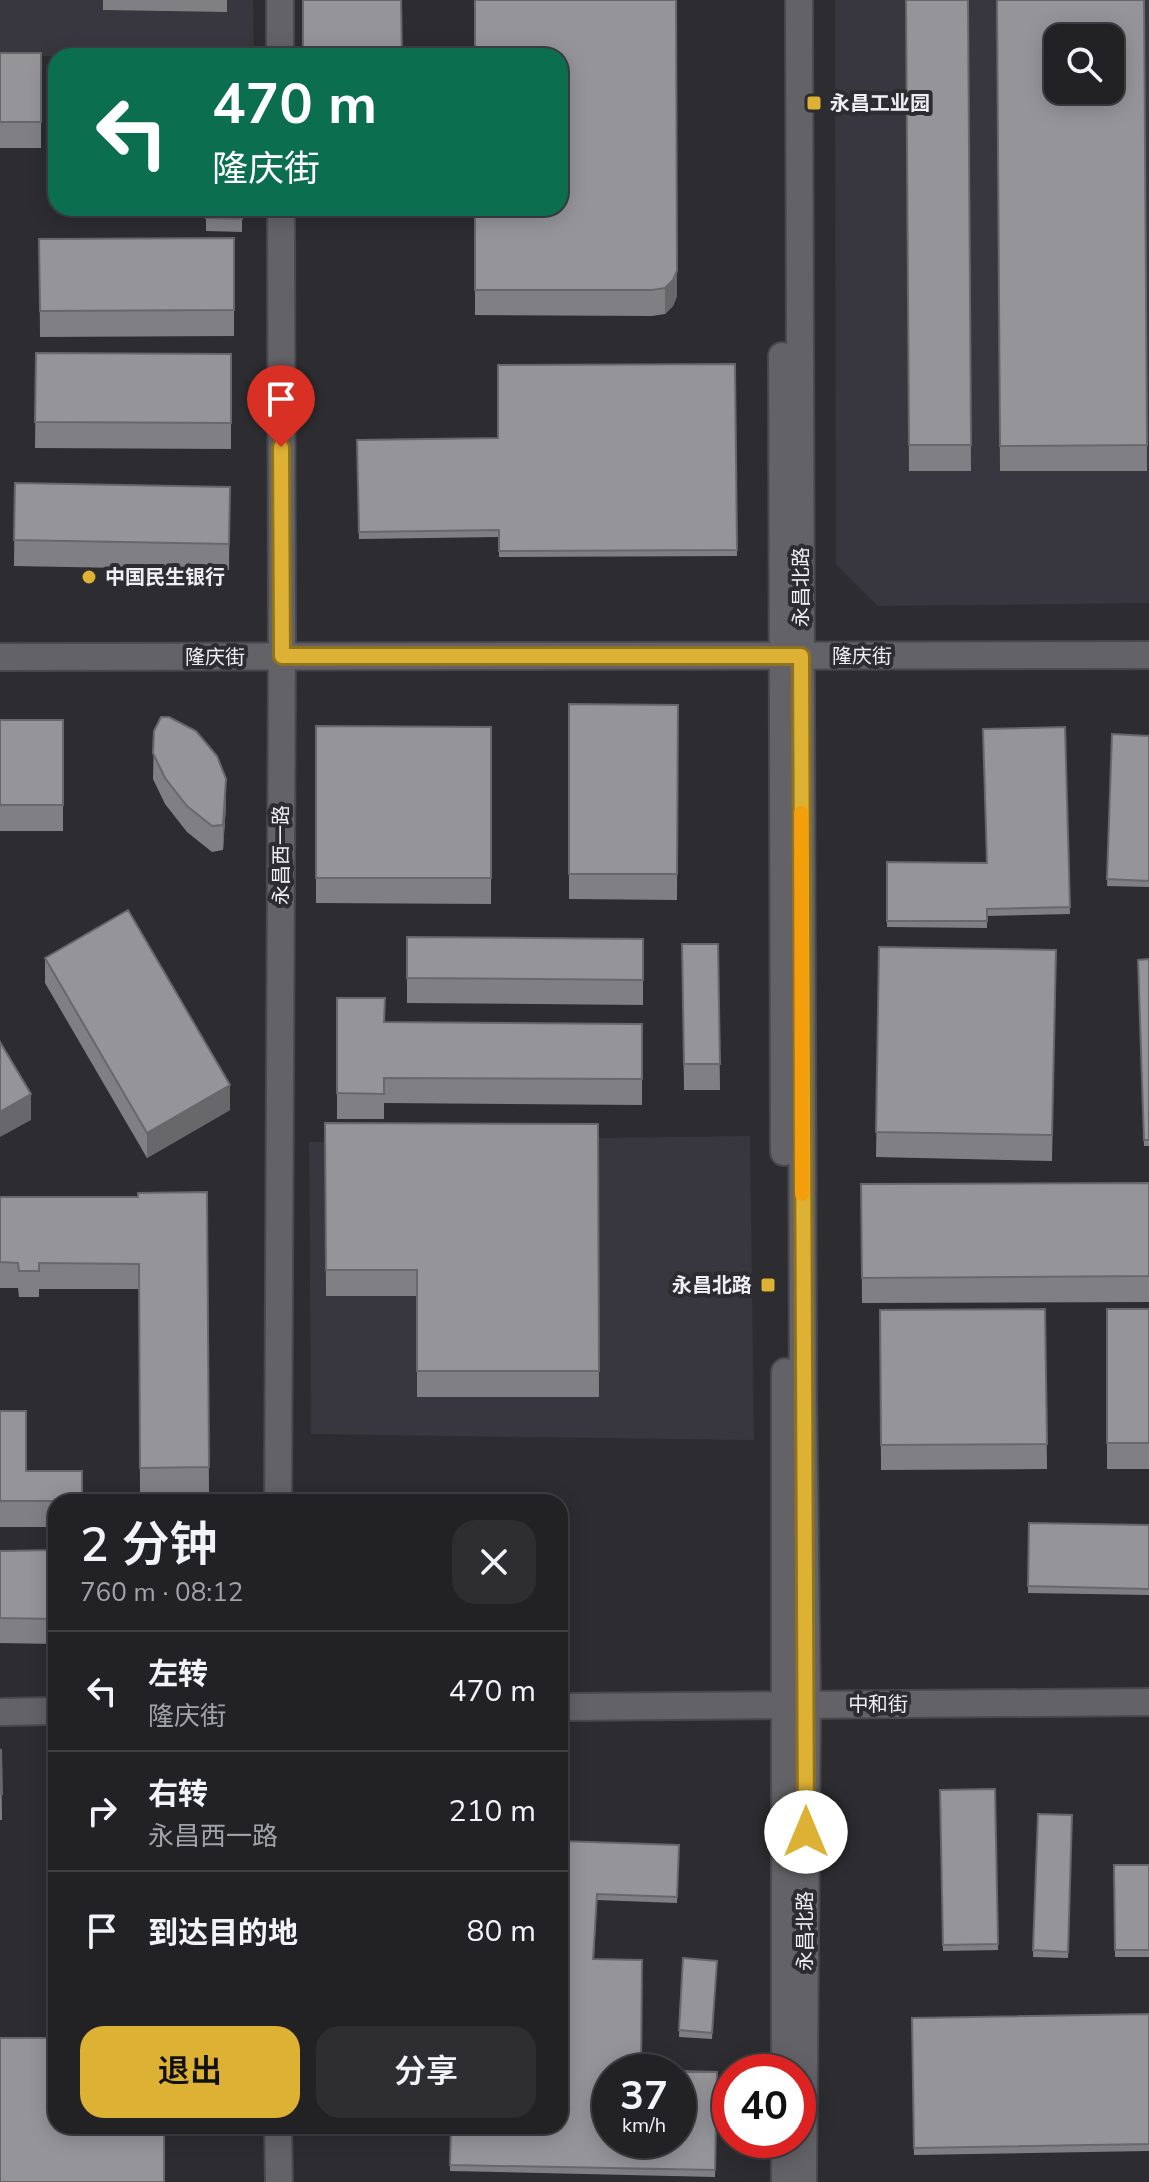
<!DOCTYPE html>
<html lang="zh">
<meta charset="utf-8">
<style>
:root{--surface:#222124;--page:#2e2e31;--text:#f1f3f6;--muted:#a2a3a6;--line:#3f3e41;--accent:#ddb133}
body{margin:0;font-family:"Nunito Sans","Noto Sans SC",sans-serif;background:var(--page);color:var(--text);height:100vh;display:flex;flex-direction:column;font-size:30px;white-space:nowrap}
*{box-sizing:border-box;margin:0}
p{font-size:26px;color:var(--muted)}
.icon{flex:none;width:44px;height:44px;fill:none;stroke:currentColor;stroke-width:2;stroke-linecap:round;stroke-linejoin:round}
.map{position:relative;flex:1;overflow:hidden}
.sheet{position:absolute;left:48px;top:1494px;width:520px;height:640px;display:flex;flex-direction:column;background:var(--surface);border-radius:24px;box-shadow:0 4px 20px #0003,0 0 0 2px var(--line)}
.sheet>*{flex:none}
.guide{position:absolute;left:48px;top:48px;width:520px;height:168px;border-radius:24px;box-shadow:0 4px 20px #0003,0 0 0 2px var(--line);background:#0b6e4f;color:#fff;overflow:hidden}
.fabs{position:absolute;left:1044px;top:24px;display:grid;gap:16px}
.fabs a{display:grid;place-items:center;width:80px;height:80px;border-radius:16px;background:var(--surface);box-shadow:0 4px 20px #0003,0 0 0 2px var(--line);font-size:40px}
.speed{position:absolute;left:592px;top:2054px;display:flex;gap:16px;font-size:40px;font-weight:700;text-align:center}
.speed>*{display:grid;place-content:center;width:104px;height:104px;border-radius:50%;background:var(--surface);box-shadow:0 4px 20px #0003,0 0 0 2px var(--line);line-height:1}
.speed small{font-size:20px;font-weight:400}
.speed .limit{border:12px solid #d22;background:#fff;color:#111}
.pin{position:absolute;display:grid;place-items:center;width:68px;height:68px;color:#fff;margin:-82px -34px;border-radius:50% 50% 50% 0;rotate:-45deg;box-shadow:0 0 8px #0007}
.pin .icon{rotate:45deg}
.me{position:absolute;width:88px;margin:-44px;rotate:0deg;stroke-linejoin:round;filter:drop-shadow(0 0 6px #0008)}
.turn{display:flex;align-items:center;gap:28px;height:168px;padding:0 32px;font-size:36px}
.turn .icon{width:104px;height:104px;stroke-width:2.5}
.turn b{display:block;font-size:56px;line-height:68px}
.round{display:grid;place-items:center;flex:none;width:84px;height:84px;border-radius:24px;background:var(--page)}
.head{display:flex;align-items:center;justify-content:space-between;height:136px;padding:0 32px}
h1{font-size:48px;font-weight:600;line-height:60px}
.cta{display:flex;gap:16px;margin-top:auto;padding:16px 32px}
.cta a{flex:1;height:92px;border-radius:24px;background:var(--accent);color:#111;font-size:32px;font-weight:600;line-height:92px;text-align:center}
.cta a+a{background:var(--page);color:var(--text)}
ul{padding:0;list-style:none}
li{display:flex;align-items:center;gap:24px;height:120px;padding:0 32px;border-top:2px solid var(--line)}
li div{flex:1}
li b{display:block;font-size:30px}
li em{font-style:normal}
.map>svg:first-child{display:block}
.built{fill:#38363f;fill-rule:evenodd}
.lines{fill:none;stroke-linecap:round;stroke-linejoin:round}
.minor-casing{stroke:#49484c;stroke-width:30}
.minor{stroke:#636266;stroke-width:26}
.wall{fill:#807f84}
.shaded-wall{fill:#68686b}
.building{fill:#959499;stroke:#68686b;stroke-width:2;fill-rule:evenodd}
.route-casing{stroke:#907321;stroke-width:20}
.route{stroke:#ddb133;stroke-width:14}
.slow{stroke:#f59e0b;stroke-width:14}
.poi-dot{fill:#ddb133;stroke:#2d2c30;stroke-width:3}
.labels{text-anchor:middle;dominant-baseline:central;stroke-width:8;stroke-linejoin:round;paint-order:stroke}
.poi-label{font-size:20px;font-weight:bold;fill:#efeef1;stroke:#2d2c30;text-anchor:start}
.street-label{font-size:20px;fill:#efeef1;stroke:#2d2c30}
</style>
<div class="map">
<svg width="1149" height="2182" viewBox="0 0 1149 2182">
<rect width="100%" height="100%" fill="#2d2c30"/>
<path class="built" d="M 0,0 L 253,0 L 254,56 L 0,56 Z
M 835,0 L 1149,0 L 1149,603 L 878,606 L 836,564 ZM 1058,38 L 1110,38 L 1110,90 L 1058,90 Z
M 750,1136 L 754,1440 L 311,1434 L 309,1142 Z"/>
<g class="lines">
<defs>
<path id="minor" d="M 280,0 L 280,56
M 799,0 L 803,1390 L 807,1705 L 803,2182
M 782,356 L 784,1152
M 0,657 L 1149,655
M 785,1372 L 785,2072
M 278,1502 L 282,656 L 281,208
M 560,1707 L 1149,1702
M 0,1712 L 56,1711
M 278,2126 L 279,2182
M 785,2182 L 785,2140"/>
</defs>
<use href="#minor" class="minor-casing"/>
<use href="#minor" class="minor"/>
</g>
<path class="wall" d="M 103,0 L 227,0 L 227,12 L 103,10 Z
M 906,0 L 968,0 L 971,471 L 909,471 Z
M 997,0 L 1144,0 L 1147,471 L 1000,471 Z
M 0,53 L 41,53 L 41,148 L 0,148 Z
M 206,208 L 242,208 L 242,232 L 206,231 Z
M 475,208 L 560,208 L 677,296 L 673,306 L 665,314 L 652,316 L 475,315 Z
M 234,238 L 234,336 L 40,337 L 39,239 Z
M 36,353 L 231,354 L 231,449 L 35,448 Z
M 735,364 L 737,556 L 499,557 L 499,537 L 359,539 L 357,440 L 498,438 Z
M 15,483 L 230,487 L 229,570 L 14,566 Z
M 569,704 L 678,705 L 677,900 L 569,899 Z
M 0,720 L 63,720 L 63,831 L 0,831 Z
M 316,726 L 491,727 L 491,904 L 316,903 Z
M 1065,727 L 1070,914 L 987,916 L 987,928 L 887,927 L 887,862 L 987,863 Z
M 154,731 L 226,805 L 223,850 L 212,852 L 187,832 L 165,804 L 153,779 Z
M 1112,734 L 1149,736 L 1149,887 L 1107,886 Z
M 407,937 L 643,939 L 643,1005 L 407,1003 Z
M 682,944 L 718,944 L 720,1090 L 684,1090 Z
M 879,947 L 1056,950 L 1052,1161 L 876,1157 Z
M 45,958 L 230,1110 L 147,1158 L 45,983 Z
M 1149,959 L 1149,1146 L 1144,1146 L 1138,960 Z
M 337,998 L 385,1022 L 642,1024 L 642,1105 L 384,1103 L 384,1119 L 337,1119 Z
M 325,1123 L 598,1124 L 599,1397 L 417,1397 L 417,1296 L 326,1296 Z
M 1149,1183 L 1149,1302 L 862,1303 L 861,1184 Z
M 207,1192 L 209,1493 L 140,1493 L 139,1289 L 39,1289 L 39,1297 L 19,1297 L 18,1288 L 0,1288 L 0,1197 L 138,1197 Z
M 1045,1309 L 1047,1469 L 881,1470 L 880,1310 Z
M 1107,1309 L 1149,1309 L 1149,1469 L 1107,1469 Z
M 0,1411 L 26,1471 L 82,1471 L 82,1502 L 56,1502 L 56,1527 L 0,1527 Z
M 1029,1523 L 1149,1525 L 1149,1595 L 1028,1593 Z
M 56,1550 L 56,1644 L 0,1643 L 0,1551 Z
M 0,1750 L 1,1750 L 2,1820 L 0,1820 Z
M 995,1789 L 998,1950 L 943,1951 L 940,1790 Z
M 1038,1814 L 1072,1815 L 1068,1958 L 1033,1957 Z
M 560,1841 L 679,1845 L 677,1903 L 597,1900 L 594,1959 L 641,2070 L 717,2072 L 715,2177 L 450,2171 L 451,2126 Z
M 1114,1865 L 1149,1865 L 1149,1957 L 1115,1957 Z
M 683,1958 L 717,1961 L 712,2039 L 679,2037 Z
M 1149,2014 L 1149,2151 L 914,2155 L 912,2018 Z"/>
<path class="shaded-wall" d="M 677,271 L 677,296 L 673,306 L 665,314 L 665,288 Z
M 226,779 L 226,805 L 223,850 L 223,825 Z
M 230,1085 L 230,1110 L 147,1158 L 147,1133 Z
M 31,1094 L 31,1120 L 0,1137 L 0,1112 Z"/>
<path class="building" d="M 303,0 L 401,0 L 402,56 L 303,56 Z
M 475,0 L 676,0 L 677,271 L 673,280 L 665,288 L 652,290 L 475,290 L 475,208 L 560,208 L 560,56 L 475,56 Z
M 906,0 L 968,0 L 971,445 L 909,445 Z
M 997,0 L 1144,0 L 1147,445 L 1000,446 ZM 1058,38 L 1110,38 L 1110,90 L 1058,90 Z
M 105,49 L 236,51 L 236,56 L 105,56 Z
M 0,53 L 41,53 L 41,122 L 0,122 Z
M 206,208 L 242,208 L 242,219 L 206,218 Z
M 234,238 L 234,310 L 40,311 L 39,239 Z
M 36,353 L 231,354 L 231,423 L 35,422 Z
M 735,364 L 737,550 L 499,551 L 499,530 L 359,532 L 357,440 L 498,438 L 498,365 Z
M 15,483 L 230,487 L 229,544 L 14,540 Z
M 569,704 L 678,705 L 677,874 L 569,874 Z
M 161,717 L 169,717 L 196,731 L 217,756 L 226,779 L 223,825 L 212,826 L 187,806 L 165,778 L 153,753 L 154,731 Z
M 0,720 L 63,720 L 63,805 L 0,805 Z
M 316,726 L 491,727 L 491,878 L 316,878 Z
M 1065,727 L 1070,907 L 987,909 L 987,921 L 887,921 L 887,862 L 987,863 L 983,729 Z
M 1112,734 L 1149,736 L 1149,881 L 1107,879 Z
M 128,910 L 230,1085 L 147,1133 L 45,958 Z
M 407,937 L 643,939 L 643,980 L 407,978 Z
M 682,944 L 718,944 L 720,1064 L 684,1064 Z
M 879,947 L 1056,950 L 1052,1135 L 876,1132 Z
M 1149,959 L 1149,1140 L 1144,1140 L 1138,960 Z
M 337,998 L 385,998 L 384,1022 L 642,1024 L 642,1079 L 384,1078 L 384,1094 L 337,1093 Z
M 0,1042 L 31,1094 L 0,1112 Z
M 325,1123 L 598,1124 L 599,1371 L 417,1371 L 417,1270 L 326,1270 Z
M 1149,1183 L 1149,1276 L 862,1278 L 861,1184 Z
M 207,1192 L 209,1467 L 140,1468 L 139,1264 L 39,1263 L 39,1271 L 19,1271 L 18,1263 L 0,1262 L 0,1197 L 138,1197 L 138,1193 Z
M 1045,1309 L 1047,1444 L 881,1445 L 880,1310 Z
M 1107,1309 L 1149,1309 L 1149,1443 L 1107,1443 Z
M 0,1411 L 26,1411 L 26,1471 L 82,1471 L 82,1501 L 0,1501 Z
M 1029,1523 L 1149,1525 L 1149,1589 L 1028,1586 Z
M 56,1550 L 56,1619 L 0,1618 L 0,1551 Z
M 0,1750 L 1,1750 L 2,1794 L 0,1794 Z
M 995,1789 L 998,1944 L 943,1945 L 940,1790 Z
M 1038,1814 L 1072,1815 L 1068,1952 L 1033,1950 Z
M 560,1841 L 679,1845 L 677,1897 L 597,1894 L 593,1959 L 642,1960 L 641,2070 L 717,2072 L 715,2170 L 450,2165 L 451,2126 L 560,2126 ZM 610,2072 L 678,2072 L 678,2140 L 610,2140 Z
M 1114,1865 L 1149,1865 L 1149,1950 L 1115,1950 Z
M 683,1958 L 717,1961 L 712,2033 L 679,2030 Z
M 1149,2014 L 1149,2144 L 914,2148 L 912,2018 Z
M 0,2038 L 56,2038 L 56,2126 L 164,2126 L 164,2182 L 0,2182 Z"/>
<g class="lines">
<defs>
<path id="route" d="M 281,447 L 282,656 L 801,656 L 806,1832"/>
</defs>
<use href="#route" class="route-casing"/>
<use href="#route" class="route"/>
<path class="slow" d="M 801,813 L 802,1194"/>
</g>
<g class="poi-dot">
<rect x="806" y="95" width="16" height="16" rx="4"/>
<circle cx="89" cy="577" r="8"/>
<rect x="760" y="1277" width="16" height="16" rx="4"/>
</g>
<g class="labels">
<g class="poi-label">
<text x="830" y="103">永昌工业园</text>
<text x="105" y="577">中国民生银行</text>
<text x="752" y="1285" text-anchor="end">永昌北路</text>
</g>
<g class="street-label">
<text transform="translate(801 587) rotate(-90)">永昌北路</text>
<text x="862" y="656">隆庆街</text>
<text x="215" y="657">隆庆街</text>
<text transform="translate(281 855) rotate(-90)">永昌西一路</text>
<text x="878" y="1704">中和街</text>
<text transform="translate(805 1931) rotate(-90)">永昌北路</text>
</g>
</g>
</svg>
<div class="fabs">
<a><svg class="icon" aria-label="search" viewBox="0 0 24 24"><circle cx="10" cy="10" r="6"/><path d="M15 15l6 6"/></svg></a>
</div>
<div class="speed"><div>37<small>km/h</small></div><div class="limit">40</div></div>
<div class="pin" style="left:281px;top:447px;background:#d93025"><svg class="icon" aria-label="arrive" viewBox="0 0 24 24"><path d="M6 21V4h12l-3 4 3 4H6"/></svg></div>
<svg class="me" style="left:806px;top:1832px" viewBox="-20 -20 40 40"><circle r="19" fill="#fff"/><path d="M0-13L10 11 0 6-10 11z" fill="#ddb133"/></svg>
<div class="guide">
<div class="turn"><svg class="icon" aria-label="left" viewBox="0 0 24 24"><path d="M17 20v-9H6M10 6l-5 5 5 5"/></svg><div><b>470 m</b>隆庆街</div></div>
</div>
<section class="sheet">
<div class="head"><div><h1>2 分钟</h1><p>760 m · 08:12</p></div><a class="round"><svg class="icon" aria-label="close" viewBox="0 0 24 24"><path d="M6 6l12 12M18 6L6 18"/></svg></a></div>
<ul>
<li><svg class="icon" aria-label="left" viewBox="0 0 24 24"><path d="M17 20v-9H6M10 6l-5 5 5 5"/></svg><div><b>左转</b><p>隆庆街</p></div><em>470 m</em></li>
<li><svg class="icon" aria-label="right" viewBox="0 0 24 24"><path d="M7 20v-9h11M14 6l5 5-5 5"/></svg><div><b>右转</b><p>永昌西一路</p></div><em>210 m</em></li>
<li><svg class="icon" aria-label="arrive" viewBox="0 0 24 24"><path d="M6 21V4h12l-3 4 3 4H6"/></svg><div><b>到达目的地</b></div><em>80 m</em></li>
</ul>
<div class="cta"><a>退出</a><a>分享</a></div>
</section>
</div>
